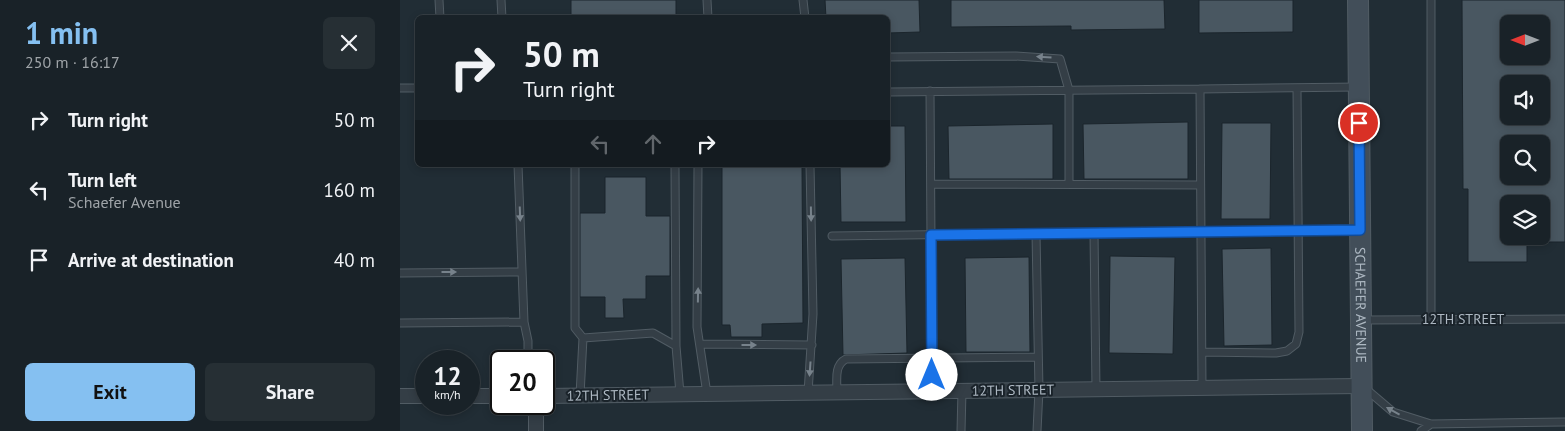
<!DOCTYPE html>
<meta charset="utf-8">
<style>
:root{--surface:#192228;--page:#262f34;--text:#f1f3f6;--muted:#9fa4a8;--line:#373f45;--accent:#85c0f1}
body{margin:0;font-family:"PT Sans",sans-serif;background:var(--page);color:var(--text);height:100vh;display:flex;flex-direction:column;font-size:19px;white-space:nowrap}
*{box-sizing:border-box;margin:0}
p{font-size:16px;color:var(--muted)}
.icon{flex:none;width:28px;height:28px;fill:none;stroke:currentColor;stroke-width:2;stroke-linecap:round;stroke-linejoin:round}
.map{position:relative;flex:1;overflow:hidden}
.drawer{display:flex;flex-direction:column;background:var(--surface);width:400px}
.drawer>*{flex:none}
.guide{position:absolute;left:15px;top:15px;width:475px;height:152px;border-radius:8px;box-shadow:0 2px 8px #0003,0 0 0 1px var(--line);background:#192228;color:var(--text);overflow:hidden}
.needle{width:32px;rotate:270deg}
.buttons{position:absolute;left:1100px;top:15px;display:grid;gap:10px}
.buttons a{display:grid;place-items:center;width:50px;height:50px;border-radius:8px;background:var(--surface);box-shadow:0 2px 8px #0003,0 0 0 1px var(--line);font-size:25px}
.speed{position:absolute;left:15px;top:350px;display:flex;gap:10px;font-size:25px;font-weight:700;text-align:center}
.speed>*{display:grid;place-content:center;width:65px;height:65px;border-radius:50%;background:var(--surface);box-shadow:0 2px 8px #0003,0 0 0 1px var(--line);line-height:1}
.speed small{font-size:12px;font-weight:400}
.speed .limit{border:2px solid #111;border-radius:8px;background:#fff;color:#111}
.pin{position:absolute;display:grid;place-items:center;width:42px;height:42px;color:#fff;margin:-21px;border:2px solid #fff;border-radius:50%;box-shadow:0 1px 5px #0007}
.me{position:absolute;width:55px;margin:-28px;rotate:0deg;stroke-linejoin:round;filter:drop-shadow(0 0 4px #0008)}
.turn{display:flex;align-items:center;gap:18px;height:105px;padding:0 25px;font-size:22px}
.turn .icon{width:65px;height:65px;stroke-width:2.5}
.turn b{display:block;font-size:35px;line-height:42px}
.lanes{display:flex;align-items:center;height:48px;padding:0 25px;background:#0003;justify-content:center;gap:25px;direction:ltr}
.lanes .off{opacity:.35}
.round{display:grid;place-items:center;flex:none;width:52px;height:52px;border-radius:8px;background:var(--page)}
.head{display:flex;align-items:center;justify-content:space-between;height:85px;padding:0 25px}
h1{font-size:30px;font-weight:800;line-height:38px;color:var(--accent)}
.cta{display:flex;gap:10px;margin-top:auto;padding:10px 25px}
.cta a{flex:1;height:58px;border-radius:8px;background:var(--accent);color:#111;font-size:20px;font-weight:800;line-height:58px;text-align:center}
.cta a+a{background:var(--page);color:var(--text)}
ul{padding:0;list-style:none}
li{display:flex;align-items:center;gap:15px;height:70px;padding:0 25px}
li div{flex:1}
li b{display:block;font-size:19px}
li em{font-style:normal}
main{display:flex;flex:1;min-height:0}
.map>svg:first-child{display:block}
.building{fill:#495761;stroke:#1b252c;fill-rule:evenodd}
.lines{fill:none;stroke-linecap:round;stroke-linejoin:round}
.lane-casing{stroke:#515c64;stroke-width:9}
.street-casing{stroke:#515c64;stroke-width:16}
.secondary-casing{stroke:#515c64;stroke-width:22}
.lane{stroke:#343e46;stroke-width:7}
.street{stroke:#343e46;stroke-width:14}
.secondary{stroke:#424e59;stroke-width:20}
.oneway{fill:#77828b}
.route-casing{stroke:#114b97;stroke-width:12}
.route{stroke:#1a73e8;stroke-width:9}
.labels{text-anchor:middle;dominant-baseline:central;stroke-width:4;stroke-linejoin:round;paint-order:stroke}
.street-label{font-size:14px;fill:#aeb9c3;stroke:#1a232a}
</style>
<main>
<section class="drawer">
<div class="head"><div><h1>1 min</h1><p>250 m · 16:17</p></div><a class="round"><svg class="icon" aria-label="close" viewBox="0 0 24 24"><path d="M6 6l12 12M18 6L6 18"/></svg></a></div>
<ul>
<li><svg class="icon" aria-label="right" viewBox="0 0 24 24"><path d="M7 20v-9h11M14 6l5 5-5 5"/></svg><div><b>Turn right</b></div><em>50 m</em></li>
<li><svg class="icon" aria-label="left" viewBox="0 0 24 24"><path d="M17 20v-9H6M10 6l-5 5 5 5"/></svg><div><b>Turn left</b><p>Schaefer Avenue</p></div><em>160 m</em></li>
<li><svg class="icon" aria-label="arrive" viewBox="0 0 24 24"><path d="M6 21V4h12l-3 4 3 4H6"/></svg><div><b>Arrive at destination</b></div><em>40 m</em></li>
</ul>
<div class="cta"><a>Exit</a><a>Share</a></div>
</section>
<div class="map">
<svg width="1165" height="431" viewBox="0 0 1165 431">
<rect width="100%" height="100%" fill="#212d35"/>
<path class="building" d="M 171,0 L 276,0 L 276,18 L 171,18 Z
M 425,0 L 519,0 L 520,32 L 488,33 L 488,18 L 426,18 Z
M 551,0 L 764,0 L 765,29 L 671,30 L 671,26 L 551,27 Z
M 799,0 L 893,0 L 893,32 L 799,33 Z
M 1062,0 L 1165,0 L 1165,242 L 1141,242 L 1141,204 L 1109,204 L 1109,236 L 1127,236 L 1127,262 L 1068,262 L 1068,189 L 1063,189 ZM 1109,24 L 1141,24 L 1141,56 L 1109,56 ZM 1109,84 L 1141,84 L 1141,116 L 1109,116 ZM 1109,144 L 1141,144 L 1141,176 L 1109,176 Z
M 788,122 L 788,179 L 684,179 L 683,124 Z
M 822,123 L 871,123 L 870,219 L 821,219 Z
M 653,124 L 653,179 L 549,179 L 548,126 Z
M 488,126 L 505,126 L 506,222 L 441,222 L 440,165 L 488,165 Z
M 322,165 L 402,165 L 403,323 L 362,324 L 362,337 L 331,337 L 330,325 L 322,325 Z
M 205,177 L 246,177 L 246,216 L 270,216 L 270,276 L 246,276 L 246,299 L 223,299 L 224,318 L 205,318 L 205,297 L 180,297 L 180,213 L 205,213 Z
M 871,248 L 872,345 L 824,346 L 822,249 Z
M 710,256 L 775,257 L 773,354 L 709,353 Z
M 629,257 L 630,352 L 566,352 L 565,258 Z
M 505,258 L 507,353 L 443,355 L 441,259 Z"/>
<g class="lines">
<defs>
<path id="lane" d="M 39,0 L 40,18
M 101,0 L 102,18
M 307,0 L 308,18
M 403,0 L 405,18
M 1031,0 L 1031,320
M 488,57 L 616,56 L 660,59 L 669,90 L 669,184
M 0,88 L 18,88
M 530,91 L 532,391
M 488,92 L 800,89
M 175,165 L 175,328 L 183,338
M 275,165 L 276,346
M 298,165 L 297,327 L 307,394
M 531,184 L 800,185
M 694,233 L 696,389
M 636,234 L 639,390 L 637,431
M 432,236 L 957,229
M 0,273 L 122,272
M 964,320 L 1165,319
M 124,322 L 128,341 L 128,361
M 0,323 L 124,322 L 118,165
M 300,344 L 412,345
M 802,352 L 876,353 L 887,351 L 896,344 L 899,332 L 897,88
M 802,388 L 800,89 L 958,87
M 966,389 L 993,412 L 1031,424 L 1165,422
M 437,392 C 437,380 434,365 446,359 L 638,357
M 408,393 L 413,314 L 410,165
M 180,395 L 183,338 L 253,333 L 276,346 L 280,394
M 561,431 L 562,391
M 1021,431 L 1031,424"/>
<path id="street" d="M 0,396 L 26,396
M 69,396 L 101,396
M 144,396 L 961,386
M 136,404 L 136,431"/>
<g id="secondary">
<path id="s1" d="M 958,0 L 962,431"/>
</g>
</defs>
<use href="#lane" class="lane-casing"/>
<use href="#street" class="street-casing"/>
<use href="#secondary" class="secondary-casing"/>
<use href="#lane" class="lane"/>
<use href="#street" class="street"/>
<use href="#secondary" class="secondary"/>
</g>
<defs><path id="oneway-solid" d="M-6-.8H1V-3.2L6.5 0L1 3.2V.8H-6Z" transform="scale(1.25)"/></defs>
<g class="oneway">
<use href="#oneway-solid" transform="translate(644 57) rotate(-176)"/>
<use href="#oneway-solid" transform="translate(120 214) rotate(88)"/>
<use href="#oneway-solid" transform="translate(411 214) rotate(89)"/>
<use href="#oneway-solid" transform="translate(49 272)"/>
<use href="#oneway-solid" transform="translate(298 295) rotate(-89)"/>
<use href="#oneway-solid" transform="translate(349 345)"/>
<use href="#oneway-solid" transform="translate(410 369) rotate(94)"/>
<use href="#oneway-solid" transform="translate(993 411) rotate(-151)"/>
</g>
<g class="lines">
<defs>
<path id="route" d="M 532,375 L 531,235 L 960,230 L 959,123"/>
</defs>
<use href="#route" class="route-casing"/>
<use href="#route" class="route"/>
</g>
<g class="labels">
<g class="street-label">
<text stroke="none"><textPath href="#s1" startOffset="305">SCHAEFER AVENUE</textPath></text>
<text x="1063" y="319">12TH STREET</text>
<text transform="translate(613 390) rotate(-1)">12TH STREET</text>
<text transform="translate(208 395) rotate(-1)">12TH STREET</text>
</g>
</g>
</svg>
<div class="buttons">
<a><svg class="needle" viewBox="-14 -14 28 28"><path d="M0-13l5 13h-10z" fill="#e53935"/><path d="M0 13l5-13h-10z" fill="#9fa4a8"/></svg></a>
<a><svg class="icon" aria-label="sound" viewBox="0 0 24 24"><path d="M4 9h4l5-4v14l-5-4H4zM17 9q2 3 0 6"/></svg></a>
<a><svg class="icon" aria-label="search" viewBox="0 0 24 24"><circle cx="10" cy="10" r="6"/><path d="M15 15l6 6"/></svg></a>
<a><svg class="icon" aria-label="layers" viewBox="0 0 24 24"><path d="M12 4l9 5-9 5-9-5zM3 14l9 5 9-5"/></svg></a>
</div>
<div class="speed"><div>12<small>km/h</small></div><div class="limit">20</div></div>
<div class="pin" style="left:959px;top:123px;background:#d93025"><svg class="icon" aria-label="arrive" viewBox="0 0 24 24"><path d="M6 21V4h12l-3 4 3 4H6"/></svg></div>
<svg class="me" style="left:532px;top:375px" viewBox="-20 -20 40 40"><circle r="19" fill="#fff"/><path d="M0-13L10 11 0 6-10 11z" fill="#1a73e8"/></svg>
<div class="guide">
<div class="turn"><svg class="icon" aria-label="right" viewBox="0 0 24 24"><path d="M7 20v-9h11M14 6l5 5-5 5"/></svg><div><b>50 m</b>Turn right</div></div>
<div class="lanes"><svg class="icon off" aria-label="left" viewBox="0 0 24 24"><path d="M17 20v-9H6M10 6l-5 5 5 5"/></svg><svg class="icon off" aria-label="ahead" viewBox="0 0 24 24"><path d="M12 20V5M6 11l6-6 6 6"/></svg><svg class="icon" aria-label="right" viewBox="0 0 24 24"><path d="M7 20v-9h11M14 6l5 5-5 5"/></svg></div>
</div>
</div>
</main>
